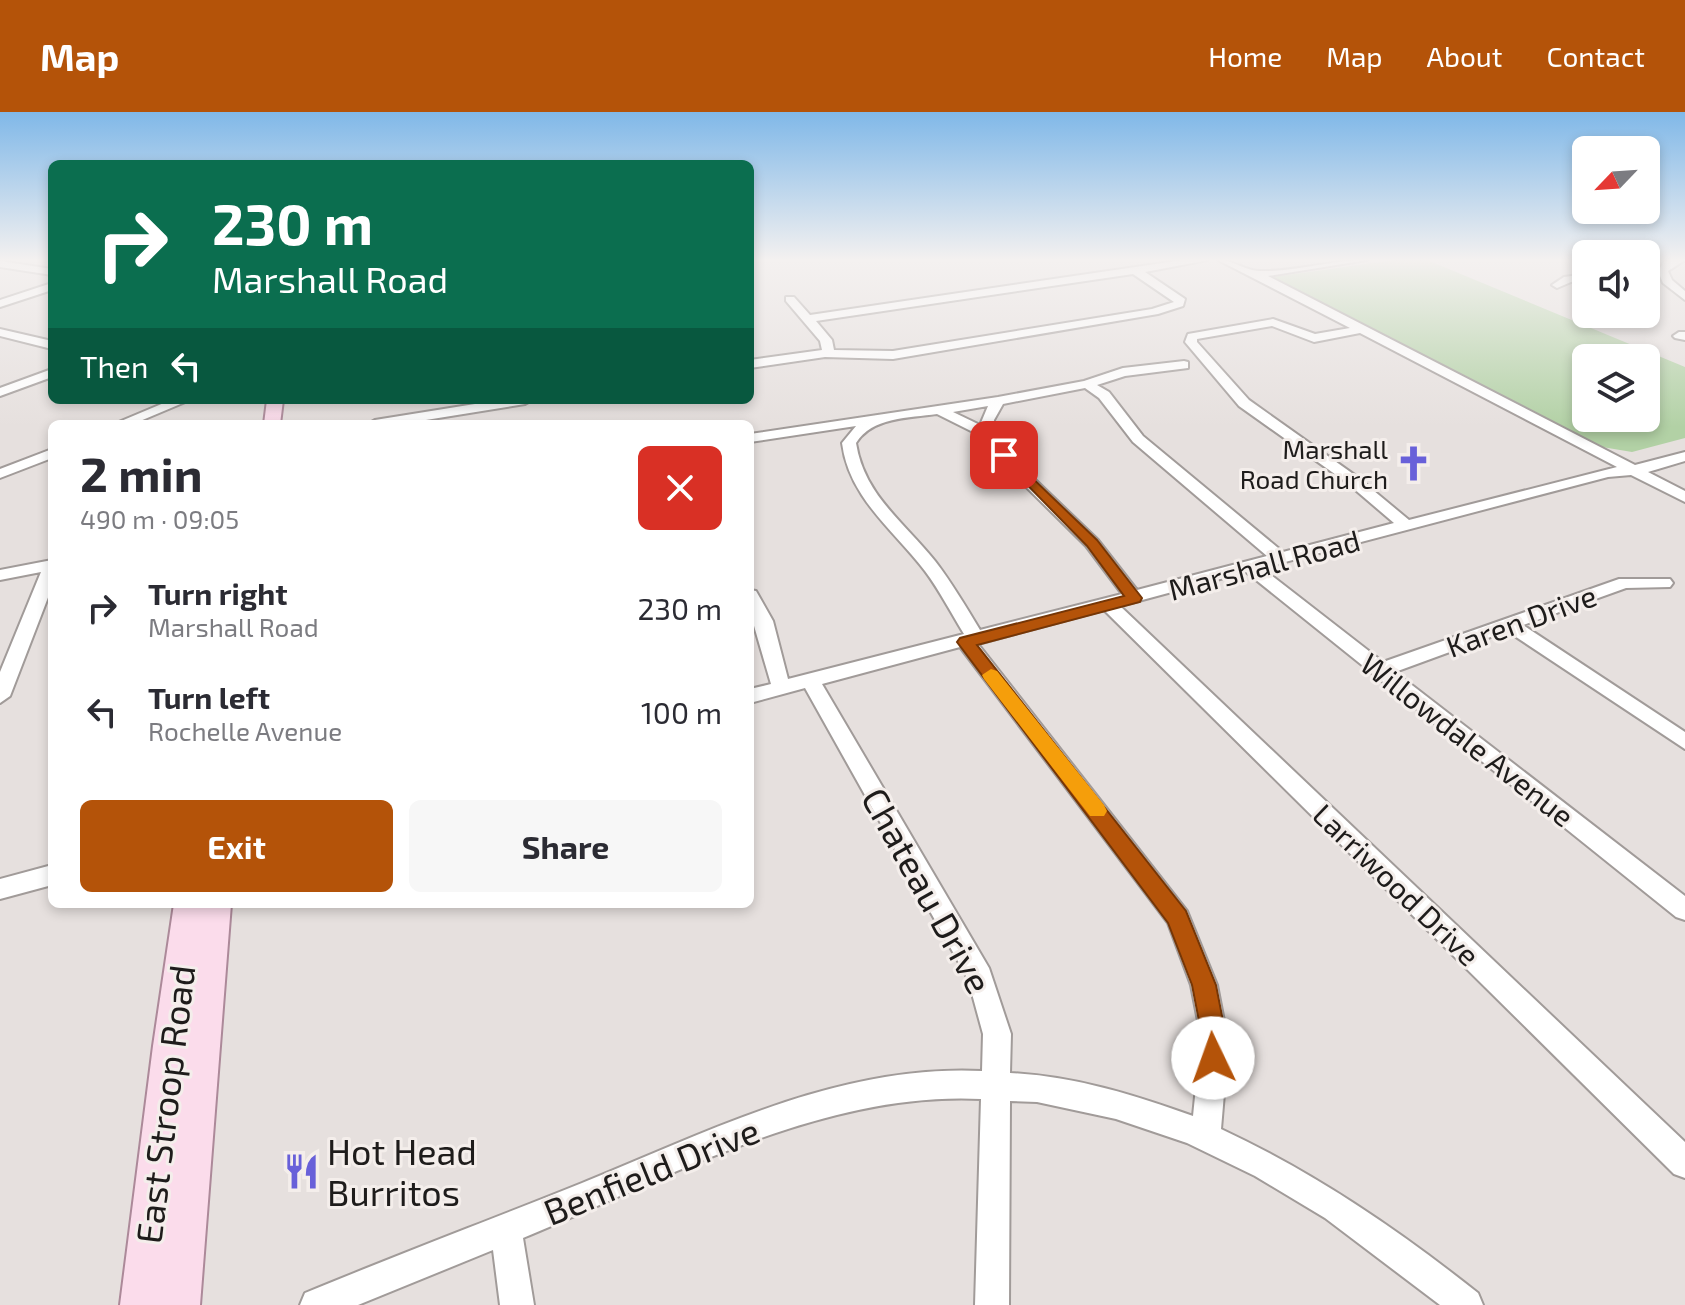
<!DOCTYPE html>
<meta charset="utf-8">
<style>
:root{--surface:#fff;--page:#f7f7f7;--text:#2b2b33;--muted:#7c7c81;--accent:#b45309}
body{margin:0;font-family:"Exo 2",sans-serif;background:var(--page);color:var(--text);height:100vh;display:flex;flex-direction:column;font-size:30px;white-space:nowrap}
*{box-sizing:border-box;margin:0}
p{font-size:26px;color:var(--muted)}
.icon{flex:none;width:44px;height:44px;fill:none;stroke:currentColor;stroke-width:2;stroke-linecap:round;stroke-linejoin:round}
.map{position:relative;flex:1;overflow:hidden}
.details{position:absolute;left:48px;top:308px;width:706px;height:488px;display:flex;flex-direction:column;background:var(--surface);border-radius:12px;box-shadow:0 4px 12px #0003}
.details>*{flex:none}
.hud{position:absolute;left:48px;top:48px;width:706px;height:244px;border-radius:12px;box-shadow:0 4px 12px #0003;background:#0b6e4f;color:#fff;overflow:hidden}
.needle{width:52px;rotate:245deg}
.controls{position:absolute;left:1572px;top:24px;display:grid;gap:16px}
.controls a{display:grid;place-items:center;width:88px;height:88px;border-radius:12px;background:var(--surface);box-shadow:0 4px 12px #0003;font-size:40px}
.pin{position:absolute;display:grid;place-items:center;width:68px;height:68px;color:#fff;margin:-34px;border-radius:16px;box-shadow:0 4px 12px #0006}
.me{position:absolute;width:88px;margin:-44px;rotate:357deg;stroke-linejoin:round;filter:drop-shadow(0 0 6px #0008)}
.turn{display:flex;align-items:center;gap:28px;height:168px;padding:0 32px;font-size:36px}
.turn .icon{width:104px;height:104px;stroke-width:2.5}
.turn b{display:block;font-size:56px;line-height:68px}
.then{display:flex;align-items:center;height:76px;padding:0 32px;background:#0003;gap:16px;font-size:30px}
.round{display:grid;place-items:center;flex:none;width:84px;height:84px;border-radius:12px;background:var(--page)}
.summary{display:flex;align-items:center;justify-content:space-between;height:136px;padding:0 32px}
h1{font-size:48px;font-weight:700;line-height:60px}
.cta{display:flex;gap:16px;margin-top:auto;padding:16px 32px}
.cta a{flex:1;height:92px;border-radius:12px;background:var(--accent);color:#fff;font-size:32px;font-weight:700;line-height:92px;text-align:center}
.cta a+a{background:var(--page);color:var(--text)}
ul{padding:0;list-style:none}
li{display:flex;align-items:center;gap:24px;height:104px;padding:0 32px}
li div{flex:1}
li b{display:block;font-size:30px}
li em{font-style:normal}
header{display:flex;align-items:center;gap:48px;box-sizing:border-box;height:112px;padding:0 40px;background:var(--accent);color:#fff}
header strong{font-size:38px}
nav{display:flex;gap:44px;margin-inline-start:auto;font-size:28px}
.map>svg:first-child{display:block}
.green{fill:#b2d1a5;fill-rule:evenodd}
.lines{fill:none;stroke-linecap:round;stroke-linejoin:round}
.minor-casing{stroke:#a19b99;stroke-width:4}
.major-casing{stroke:#ac8999;stroke-width:4}
.minor{fill:#fff;fill-rule:evenodd}
.major{fill:#fbdceb;fill-rule:evenodd}
.route{fill:#b45309;stroke:#753606;stroke-width:2}
.slow{fill:#f59e0b}
.labels{text-anchor:middle;dominant-baseline:central;stroke-width:6;stroke-linejoin:round;paint-order:stroke}
.far-poi-label{font-size:26px;fill:#1e1c1b;stroke:#f4eeeb;text-anchor:end}
.street-label{font-size:30px;fill:#1e1c1b;stroke:#f4eeeb}
.near-street-label{font-size:36px;fill:#1e1c1b;stroke:#f4eeeb}
.near-poi-label{font-size:36px;fill:#1e1c1b;stroke:#f4eeeb;text-anchor:start}
</style>
<header>
<strong>Map</strong>
<nav><a>Home</a><a>Map</a><a>About</a><a>Contact</a></nav>
</header>
<div class="map">
<svg width="1685" height="1193" viewBox="0 0 1685 1193">
<rect width="100%" height="100%" fill="#e6e0de"/>
<path class="green" d="M 1394,148 L 1427,148 L 1685,255 L 1685,326 L 1632,340 L 1602,335 L 1273,165 ZM 1586,246 L 1646,246 L 1646,306 L 1586,306 Z"/>
<g class="lines">
<defs>
<path id="minor" d="M 1183,148 L 1208,148 L 1145,160 L 1185,187 L 1183,194 L 1158,202 L 893,247 L 825,245 L 750,256 L 750,248 L 822,238 L 820,229 L 786,189 L 786,185 L 794,185 L 810,203 ZM 1133,162 L 1174,190 L 1152,197 L 893,239 L 834,238 L 832,228 L 816,209 Z
M 1218,148 C 1234,148 1245,159 1260,159 C 1295,160 1331,148 1367,148 L 1268,164 L 1635,353 L 1685,340 L 1685,349 L 1648,360 L 1685,379 L 1685,390 L 1631,363 L 1608,365 L 1262,456 L 1383,550 L 1619,467 L 1670,467 L 1673,471 L 1670,475 L 1626,476 L 1523,513 L 1685,620 L 1685,637 L 1507,519 L 1395,560 L 1685,784 L 1685,808 L 1676,805 L 1246,460 L 1120,494 L 1685,1030 L 1685,1066 L 1674,1062 L 1104,498 L 978,532 L 1187,799 L 1217,873 L 1224,909 L 1227,946 L 1221,1017 C 1315,1061 1397,1117 1478,1181 L 1483,1193 L 1440,1193 L 1325,1106 L 1255,1064 L 1187,1031 L 1116,1007 L 1037,990 L 1010,989 L 1009,1193 L 975,1193 L 981,987 C 823,979 666,1067 523,1126 L 534,1193 L 500,1193 L 493,1138 L 358,1193 L 300,1193 L 305,1181 C 397,1143 490,1108 582,1071 C 710,1019 840,952 982,959 L 983,922 L 968,867 L 805,576 L 750,591 L 750,577 L 771,572 L 750,500 L 750,478 L 756,479 L 773,509 L 788,567 L 964,522 C 951,501 940,479 925,459 C 893,417 849,386 842,331 L 856,314 L 750,330 L 750,322 L 998,285 L 1084,269 L 1123,256 L 1184,249 L 1188,250 L 1188,256 L 1125,264 L 1097,273 L 1109,280 L 1143,324 L 1283,440 L 1394,411 L 1346,370 L 1239,294 L 1185,230 L 1188,222 L 1273,207 L 1315,222 L 1350,216 ZM 1272,214 L 1314,230 L 1360,221 L 1617,355 L 1409,408 L 1356,364 L 1249,288 L 1197,230 L 1197,227 ZM 1085,276 L 1099,286 L 1133,330 L 1267,444 L 1137,478 L 1098,428 L 1023,356 L 993,320 L 994,308 L 1003,292 ZM 988,294 L 980,313 L 953,300 ZM 937,302 L 981,324 L 1013,362 L 1086,434 L 1122,482 L 980,518 C 966,495 952,471 935,449 C 904,410 864,383 856,331 C 872,305 909,306 937,302 ZM 960,535 L 1168,811 L 1191,873 L 1198,909 L 1199,946 L 1193,1004 C 1134,983 1074,964 1010,961 L 1011,922 L 989,856 L 822,572 Z
M 1670,148 L 1685,148 L 1668,159 L 1672,168 L 1685,179 L 1685,188 L 1663,171 L 1658,159 L 1664,150 Z
M 0,149 L 52,157 L 52,163 L 0,155 Z
M 1586,162 L 1586,168 L 1571,170 L 1557,176 L 1552,173 L 1564,165 Z
M 52,171 L 52,178 L 0,195 L 0,188 Z
M 0,217 L 52,229 L 52,237 L 0,224 Z
M 1679,220 L 1685,220 L 1685,228 L 1675,226 L 1673,224 Z
M 52,257 L 52,265 L 0,284 L 0,276 Z
M 171,288 L 190,288 L 133,312 L 114,312 Z
M 500,288 L 532,288 L 525,292 L 401,312 L 368,312 L 375,308 Z
M 52,337 L 52,346 L 0,366 L 0,357 Z
M 52,448 L 52,475 L 10,584 L 0,591 L 0,560 L 41,460 L 0,468 L 0,458 Z
M 52,753 L 52,773 L 0,787 L 0,767 Z"/>
<path id="major" d="M 267,288 L 283,288 L 280,312 L 264,312 Z
M 174,792 L 231,792 L 200,1193 L 160,1193 L 192,882 L 160,1193 L 120,1193 L 153,934 Z"/>
</defs>
<use href="#minor" class="minor-casing"/>
<use href="#major" class="major-casing"/>
<use href="#minor" class="minor"/>
<use href="#major" class="major"/>
</g>
<linearGradient id="sky" x2="0" y2="1"><stop stop-color="#80b8e8"/><stop offset="0.47" stop-color="#f4f1f0"/><stop offset="1" stop-color="#f4f1f0" stop-opacity="0"/></linearGradient>
<rect width="1685" height="315" fill="url(#sky)"/>
<path class="route" d="M 1004,339 L 1097,428 L 1142,486 L 1140,490 L 977,533 L 1186,799 L 1216,873 L 1223,909 L 1225,946 L 1222,955 L 1213,959 L 1204,955 L 1200,946 L 1199,909 L 1192,873 L 1168,811 L 957,530 L 960,526 L 1124,484 L 1087,434 L 1000,345 L 998,343 Z"/>
<path class="slow" d="M 991,557 L 997,559 L 1104,693 L 1107,699 L 1104,704 L 1090,704 L 984,567 L 982,563 Z"/>
<defs>
<symbol id="church-bare" viewBox="-9 -9 18 18"><path d="M-1.2-6h2.4v3.5h3.3v2.4h-3.3V6h-2.4V-.1h-3.3v-2.4h3.3Z" fill="#6860d9" stroke="#f4eeeb" stroke-width="2.5" paint-order="stroke"/></symbol>
<symbol id="restaurant-bare" viewBox="-9 -9 18 18"><path d="M-5-6h1v4h1v-4h1v4h1v-4h1v5L-1.5 .5V6h-2V.5L-5-1ZM5-6V6H3V1.5H1.5Q1.5-4 5-6Z" fill="#6860d9" stroke="#f4eeeb" stroke-width="2.5" paint-order="stroke"/></symbol>
</defs>
<g fill-rule="evenodd">
<use href="#church-bare" x="1388" y="326" width="51" height="51"/>
<use href="#restaurant-bare" x="276" y="1034" width="51" height="51"/>
</g>
<g class="labels">
<g class="far-poi-label">
<text x="1388" y="336">Marshall<tspan x="1388" dy="30">Road Church</tspan></text>
</g>
<g class="street-label">
<text transform="translate(1264 452) rotate(-15)">Marshall Road</text>
<text transform="translate(1521 508) rotate(-20)">Karen Drive</text>
<text transform="translate(1468 627) rotate(38)">Willowdale Avenue</text>
<text transform="translate(1397 772) rotate(44)">Larriwood Drive</text>
</g>
<g class="near-street-label">
<text transform="translate(928 778) rotate(61)">Chateau Drive</text>
<text transform="translate(164 992) rotate(-83)">East Stroop Road</text>
<text transform="translate(651 1058) rotate(-22)">Benfield Drive</text>
</g>
<g class="near-poi-label">
<text x="327" y="1038">Hot Head<tspan x="327" dy="41">Burritos</tspan></text>
</g>
</g>
</svg>
<div class="controls">
<a><svg class="needle" viewBox="-14 -14 28 28"><path d="M0-13l5 13h-10z" fill="#e53935"/><path d="M0 13l5-13h-10z" fill="#7c7c81"/></svg></a>
<a><svg class="icon" aria-label="sound" viewBox="0 0 24 24"><path d="M4 9h4l5-4v14l-5-4H4zM17 9q2 3 0 6"/></svg></a>
<a><svg class="icon" aria-label="layers" viewBox="0 0 24 24"><path d="M12 4l9 5-9 5-9-5zM3 14l9 5 9-5"/></svg></a>
</div>
<div class="pin" style="left:1004px;top:343px;background:#d93025"><svg class="icon" aria-label="arrive" viewBox="0 0 24 24"><path d="M6 21V4h12l-3 4 3 4H6"/></svg></div>
<svg class="me" style="left:1213px;top:946px" viewBox="-20 -20 40 40"><circle r="19" fill="#fff"/><path d="M0-13L10 11 0 6-10 11z" fill="#b45309"/></svg>
<div class="hud">
<div class="turn"><svg class="icon" aria-label="right" viewBox="0 0 24 24"><path d="M7 20v-9h11M14 6l5 5-5 5"/></svg><div><b>230 m</b>Marshall Road</div></div>
<div class="then">Then<svg class="icon" aria-label="left" viewBox="0 0 24 24"><path d="M17 20v-9H6M10 6l-5 5 5 5"/></svg></div>
</div>
<section class="details">
<div class="summary"><div><h1>2 min</h1><p>490 m · 09:05</p></div><a class="round" style="background:#d93025;color:#fff"><svg class="icon" aria-label="close" viewBox="0 0 24 24"><path d="M6 6l12 12M18 6L6 18"/></svg></a></div>
<ul>
<li><svg class="icon" aria-label="right" viewBox="0 0 24 24"><path d="M7 20v-9h11M14 6l5 5-5 5"/></svg><div><b>Turn right</b><p>Marshall Road</p></div><em>230 m</em></li>
<li><svg class="icon" aria-label="left" viewBox="0 0 24 24"><path d="M17 20v-9H6M10 6l-5 5 5 5"/></svg><div><b>Turn left</b><p>Rochelle Avenue</p></div><em>100 m</em></li>
</ul>
<div class="cta"><a>Exit</a><a>Share</a></div>
</section>
</div>
